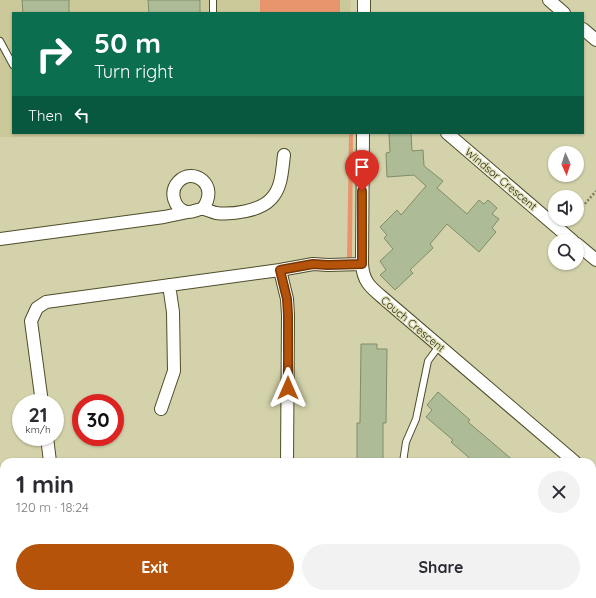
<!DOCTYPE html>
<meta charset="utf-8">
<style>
:root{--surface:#fff;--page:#f2f2f3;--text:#2b2b33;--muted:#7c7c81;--accent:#b45309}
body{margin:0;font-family:Quicksand,sans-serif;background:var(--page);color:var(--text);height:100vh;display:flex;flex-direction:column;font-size:15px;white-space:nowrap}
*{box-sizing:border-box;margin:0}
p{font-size:13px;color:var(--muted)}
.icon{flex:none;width:22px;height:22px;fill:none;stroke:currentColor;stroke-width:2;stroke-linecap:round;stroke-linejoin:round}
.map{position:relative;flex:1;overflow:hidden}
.drawer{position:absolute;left:0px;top:458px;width:596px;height:140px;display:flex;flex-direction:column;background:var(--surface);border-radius:12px 12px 0 0;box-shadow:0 1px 3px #0004}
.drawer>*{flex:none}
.guide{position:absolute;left:12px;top:12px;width:572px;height:122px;border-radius:0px;box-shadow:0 1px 3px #0004;background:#0b6e4f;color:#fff;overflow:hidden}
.needle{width:26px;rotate:177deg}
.fabs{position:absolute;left:548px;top:146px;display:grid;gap:8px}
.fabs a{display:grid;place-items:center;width:36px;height:36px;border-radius:50%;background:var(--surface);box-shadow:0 1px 3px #0004;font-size:20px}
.speed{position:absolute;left:12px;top:394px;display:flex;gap:8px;font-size:20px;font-weight:700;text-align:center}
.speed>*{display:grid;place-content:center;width:52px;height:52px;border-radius:50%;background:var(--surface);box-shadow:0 1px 3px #0004;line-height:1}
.speed small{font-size:10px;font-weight:400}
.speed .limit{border:6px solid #d22;background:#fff;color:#111}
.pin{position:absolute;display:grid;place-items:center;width:34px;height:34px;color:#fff;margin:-41px -17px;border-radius:50% 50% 50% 0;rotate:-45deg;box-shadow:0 0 4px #0007}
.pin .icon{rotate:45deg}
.me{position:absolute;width:44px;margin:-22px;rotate:0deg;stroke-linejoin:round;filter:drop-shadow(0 0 3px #0008)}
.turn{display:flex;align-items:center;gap:14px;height:84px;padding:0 16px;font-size:18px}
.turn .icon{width:52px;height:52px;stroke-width:2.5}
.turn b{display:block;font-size:28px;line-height:34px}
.then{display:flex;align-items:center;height:38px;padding:0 16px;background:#0003;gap:8px;font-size:15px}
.round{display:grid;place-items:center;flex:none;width:42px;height:42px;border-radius:21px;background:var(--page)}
.headline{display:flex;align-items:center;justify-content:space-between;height:68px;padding:0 16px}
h1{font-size:24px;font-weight:800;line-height:30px}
.cta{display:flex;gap:8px;margin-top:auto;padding:8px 16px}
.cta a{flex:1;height:46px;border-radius:24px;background:var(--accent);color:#fff;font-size:16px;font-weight:800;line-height:46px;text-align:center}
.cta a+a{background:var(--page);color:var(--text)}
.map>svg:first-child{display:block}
.built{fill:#cbc99a}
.green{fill:#e8956e}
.building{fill:#adbc97;stroke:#7f8d6a}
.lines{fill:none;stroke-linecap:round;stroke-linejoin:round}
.service-casing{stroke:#4f4d2a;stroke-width:8}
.minor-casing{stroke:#4f4d2a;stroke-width:14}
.secondary-casing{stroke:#4f4d2a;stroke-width:18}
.path{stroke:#7e7d61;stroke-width:2.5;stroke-dasharray:2 2;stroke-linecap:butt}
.service{stroke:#fff;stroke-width:6}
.minor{stroke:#fff;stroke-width:12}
.secondary{stroke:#fff;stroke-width:17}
.route-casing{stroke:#753606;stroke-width:10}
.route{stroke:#b45309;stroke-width:7}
.labels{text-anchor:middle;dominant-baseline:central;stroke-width:3;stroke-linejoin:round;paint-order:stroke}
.street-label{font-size:11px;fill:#272617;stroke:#e0dfb7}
</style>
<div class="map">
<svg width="596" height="598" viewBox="0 0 596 598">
<rect width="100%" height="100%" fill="#d3d2aa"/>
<path class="built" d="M 0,0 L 351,0 L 350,13 L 13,13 L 13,133 L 349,133 L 349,138 L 0,137 Z"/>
<path class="green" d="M 260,0 L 340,0 L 340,13 L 260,13 Z
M 349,133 L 353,133 L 352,257 L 347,260 Z
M 348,594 L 520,594 L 437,598 L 271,598 Z"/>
<path class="building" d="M 22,0 L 69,0 L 69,13 L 23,13 Z
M 148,0 L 200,0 L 200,13 L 149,13 Z
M 389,133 L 411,133 L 412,151 L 423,150 L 424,166 L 443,181 L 437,188 L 467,214 L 479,200 L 484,204 L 488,200 L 497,208 L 492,214 L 499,219 L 492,228 L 496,232 L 479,252 L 447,224 L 430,244 L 433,248 L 410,270 L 413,273 L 395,290 L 380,275 L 386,270 L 380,261 L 393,249 L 384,238 L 387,235 L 380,227 L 397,210 L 401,215 L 426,186 L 414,175 L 387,177 L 386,153 L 390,152 Z
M 361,344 L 377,344 L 377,349 L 387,349 L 386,423 L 383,423 L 383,462 L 357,462 L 357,423 L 360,423 Z
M 438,392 L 470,420 L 468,422 L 515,462 L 474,462 L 451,442 L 453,440 L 426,417 L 432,410 L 427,405 Z"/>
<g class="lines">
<defs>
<path id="service" d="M 213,13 L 213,0
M 0,41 L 13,65
M 403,462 L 406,442 L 416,419 L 428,361 L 439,346"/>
<path id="minor" d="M 549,0 L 564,13
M 364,13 L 364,0
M 583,29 L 596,40
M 363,133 L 362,264 C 363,281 370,287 382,297 L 575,462
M 447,133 L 573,241
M 203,208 C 220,185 193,166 178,182 C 169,192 174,209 187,212 C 193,213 199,208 204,209 C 208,210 212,212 216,213 C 232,215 260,211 271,199 C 282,188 282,170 284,155
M 0,239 L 164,217 L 188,212
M 577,244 L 596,260
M 280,270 L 287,299 L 288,315 L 287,462
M 42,403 L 31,321 L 37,308 L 46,302 L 280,270 L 313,264 L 328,265 L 362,264
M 161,409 L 174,371 L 173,312 L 169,285
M 47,437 L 50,462
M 592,477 L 596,480
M 0,550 L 4,548"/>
<path id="secondary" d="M 592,571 L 596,571
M 174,598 L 203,594"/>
</defs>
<use href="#service" class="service-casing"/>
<use href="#minor" class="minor-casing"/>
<use href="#secondary" class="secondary-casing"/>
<path class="path" d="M 577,213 L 596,191"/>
<use href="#service" class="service"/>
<use href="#minor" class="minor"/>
<use href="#secondary" class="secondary"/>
</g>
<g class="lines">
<defs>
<path id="route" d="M 288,388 L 288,315 L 287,299 L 280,270 L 313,264 L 328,265 L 362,264 L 362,191"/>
</defs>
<use href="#route" class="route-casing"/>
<use href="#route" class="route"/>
</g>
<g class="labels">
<g class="street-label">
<text transform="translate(501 179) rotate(40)">Windsor Crescent</text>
<text transform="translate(413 324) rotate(40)">Couch Crescent</text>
</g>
</g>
</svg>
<div class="fabs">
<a><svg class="needle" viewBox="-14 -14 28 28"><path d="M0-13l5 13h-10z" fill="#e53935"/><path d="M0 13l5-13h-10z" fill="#7c7c81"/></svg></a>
<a><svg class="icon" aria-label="sound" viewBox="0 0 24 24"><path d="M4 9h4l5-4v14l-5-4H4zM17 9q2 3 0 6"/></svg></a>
<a><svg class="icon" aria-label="search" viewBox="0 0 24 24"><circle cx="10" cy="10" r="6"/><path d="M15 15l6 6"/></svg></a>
</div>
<div class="speed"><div>21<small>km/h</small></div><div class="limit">30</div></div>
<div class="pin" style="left:362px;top:191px;background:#d93025"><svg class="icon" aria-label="arrive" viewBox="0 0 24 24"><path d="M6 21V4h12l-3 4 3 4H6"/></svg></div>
<svg class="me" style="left:288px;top:388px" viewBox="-20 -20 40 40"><path d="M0-17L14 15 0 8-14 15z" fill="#b45309" stroke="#fff" stroke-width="4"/></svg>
<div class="guide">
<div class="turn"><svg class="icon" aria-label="right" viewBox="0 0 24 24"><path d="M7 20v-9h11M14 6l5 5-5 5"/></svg><div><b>50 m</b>Turn right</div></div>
<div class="then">Then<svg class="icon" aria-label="left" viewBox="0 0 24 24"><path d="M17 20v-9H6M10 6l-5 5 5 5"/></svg></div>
</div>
<section class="drawer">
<div class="headline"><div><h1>1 min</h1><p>120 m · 18:24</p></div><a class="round"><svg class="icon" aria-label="close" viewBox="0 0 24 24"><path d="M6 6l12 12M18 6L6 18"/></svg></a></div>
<div class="cta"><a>Exit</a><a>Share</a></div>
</section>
</div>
